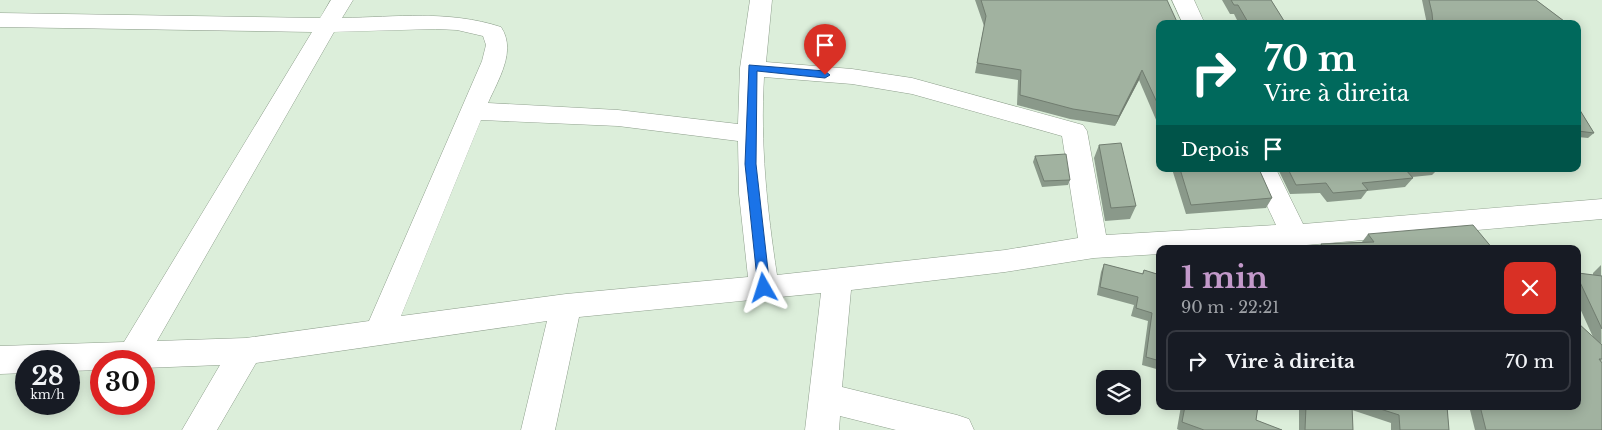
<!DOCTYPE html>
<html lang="pt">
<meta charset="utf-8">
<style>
:root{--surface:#171b24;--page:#20242c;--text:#f1f3f6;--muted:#9ea1a6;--line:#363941;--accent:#c399ca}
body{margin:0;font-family:"Libre Baskerville",serif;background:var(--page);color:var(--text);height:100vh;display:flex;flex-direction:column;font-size:19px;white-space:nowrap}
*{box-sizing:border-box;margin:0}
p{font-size:16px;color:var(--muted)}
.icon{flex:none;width:28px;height:28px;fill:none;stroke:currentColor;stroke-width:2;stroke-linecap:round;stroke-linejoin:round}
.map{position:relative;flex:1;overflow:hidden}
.side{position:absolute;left:1156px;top:245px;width:425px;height:165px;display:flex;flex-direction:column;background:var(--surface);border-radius:10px;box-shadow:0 2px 12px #0003}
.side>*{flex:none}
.top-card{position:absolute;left:1156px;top:20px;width:425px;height:152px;border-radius:10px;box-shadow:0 2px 12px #0003;background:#00695c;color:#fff;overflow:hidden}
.tools{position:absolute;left:1096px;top:370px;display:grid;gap:10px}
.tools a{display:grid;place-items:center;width:45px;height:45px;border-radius:10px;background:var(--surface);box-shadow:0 2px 12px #0003;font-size:25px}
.speed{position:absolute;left:15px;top:350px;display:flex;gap:10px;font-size:25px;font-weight:700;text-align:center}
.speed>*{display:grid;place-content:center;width:65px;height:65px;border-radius:50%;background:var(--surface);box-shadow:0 2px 12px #0003;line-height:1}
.speed small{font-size:12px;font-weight:400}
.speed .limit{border:8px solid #d22;background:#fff;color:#111}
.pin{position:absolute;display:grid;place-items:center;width:42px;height:42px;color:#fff;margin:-51px -21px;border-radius:50% 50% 50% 0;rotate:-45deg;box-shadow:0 0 5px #0007}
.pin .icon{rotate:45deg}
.me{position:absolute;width:55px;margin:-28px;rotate:354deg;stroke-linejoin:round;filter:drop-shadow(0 0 4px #0008)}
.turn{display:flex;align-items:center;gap:18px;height:105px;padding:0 25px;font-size:22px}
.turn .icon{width:65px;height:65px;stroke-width:2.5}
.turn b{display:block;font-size:35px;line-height:42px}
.then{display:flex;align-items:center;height:48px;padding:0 25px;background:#0003;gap:10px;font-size:19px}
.round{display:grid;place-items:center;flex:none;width:52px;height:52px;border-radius:10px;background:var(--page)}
.head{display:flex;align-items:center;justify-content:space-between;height:85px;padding:0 25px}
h1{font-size:30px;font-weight:700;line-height:38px;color:var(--accent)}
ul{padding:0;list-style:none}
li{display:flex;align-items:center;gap:15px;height:62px;margin:0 10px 8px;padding:0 15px;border:2px solid var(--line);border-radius:10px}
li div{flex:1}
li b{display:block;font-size:19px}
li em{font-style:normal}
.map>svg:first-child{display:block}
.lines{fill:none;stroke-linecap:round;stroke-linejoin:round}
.street-casing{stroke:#8e9f8c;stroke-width:1}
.street{fill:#fff;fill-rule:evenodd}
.wall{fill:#8a998a}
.shaded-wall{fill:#717d70}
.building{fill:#a1b2a0;stroke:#717d70}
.route{fill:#1a73e8;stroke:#114b97}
</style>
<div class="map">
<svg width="1602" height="430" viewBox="0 0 1602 430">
<rect width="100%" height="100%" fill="#dceeda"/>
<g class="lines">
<defs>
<path id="street" d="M 331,0 L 353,0 L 342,18 C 396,17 449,10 501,27 C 517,51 498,80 488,103 L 618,110 L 738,124 L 740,68 L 750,0 L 772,0 L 766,62 L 852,69 L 912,78 L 1083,125 L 1087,131 L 1106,235 L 1276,225 L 1250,169 L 1276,169 L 1303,224 L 1602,199 L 1602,219 L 1295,246 L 1247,249 L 1160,249 L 1160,254 L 1094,258 L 1005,272 L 851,290 L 842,387 L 957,415 L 969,419 L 974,430 L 896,430 L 840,416 L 839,430 L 805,430 L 821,293 L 579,317 L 555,430 L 521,430 L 547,321 L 256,363 L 217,430 L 182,430 L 220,365 L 144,368 L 144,361 L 101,361 L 101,370 L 69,371 L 69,361 L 26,361 L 26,373 L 0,374 L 0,346 L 124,342 L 312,32 L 0,27 L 0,13 L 320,18 ZM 436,29 L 457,30 L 483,36 L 486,45 L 482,61 L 369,321 L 246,338 L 157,341 L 334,32 ZM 764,77 L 852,84 L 912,94 L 1062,136 L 1078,238 L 1005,250 L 777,275 C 767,209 760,143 764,77 ZM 481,120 L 618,126 L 738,141 L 739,194 L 748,277 L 566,294 L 401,316 Z
M 1172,0 L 1194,0 L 1205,24 L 1183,24 Z"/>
</defs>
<use href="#street" class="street-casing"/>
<use href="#street" class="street"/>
</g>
<path class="wall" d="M 975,0 L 1167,0 L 1160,24 L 1160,129 L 1139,80 L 1115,126 L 1070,119 L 1017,105 L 1018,80 L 975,73 L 984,26 Z
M 1222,0 L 1271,0 L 1286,24 L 1239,24 L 1234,14 L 1230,14 Z
M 1422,0 L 1536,0 L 1568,24 L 1427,24 Z
M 1578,107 L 1594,133 L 1588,138 L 1578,137 Z
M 1099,145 L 1136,206 L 1130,219 L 1105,221 L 1094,158 Z
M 1035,156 L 1070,180 L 1068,185 L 1042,187 L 1033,162 Z
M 1172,169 L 1259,169 L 1272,198 L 1266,208 L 1186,214 Z
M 1278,169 L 1438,169 L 1432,175 L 1412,177 L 1413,178 L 1405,187 L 1367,191 L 1361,199 L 1327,202 L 1320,193 L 1290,194 Z
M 1368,234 L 1493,249 L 1318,249 L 1321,244 L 1362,242 Z
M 1104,264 L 1142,274 L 1144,270 L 1160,275 L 1160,370 L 1142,365 L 1148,321 L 1131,316 L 1134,305 L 1097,295 L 1101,272 Z
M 1601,265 L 1602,430 L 1475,430 L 1469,406 L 1578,406 L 1593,337 L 1578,304 L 1578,273 L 1593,275 L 1593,273 Z
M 1181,406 L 1258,406 L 1256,420 L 1282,430 L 1179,430 L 1177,429 Z
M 1299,406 L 1447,406 L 1449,430 L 1391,430 L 1391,423 L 1352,410 L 1353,430 L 1299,430 Z"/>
<path class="shaded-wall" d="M 1142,70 L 1139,80 L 1115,126 L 1119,116 Z"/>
<path class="building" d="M 981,0 L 1167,0 L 1178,24 L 1160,24 L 1160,109 L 1142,70 L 1119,116 L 1073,109 L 1020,95 L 1021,70 L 977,63 L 986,16 Z
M 1231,0 L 1271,0 L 1286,24 L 1249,24 L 1238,5 L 1234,5 Z
M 1429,0 L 1536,0 L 1568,24 L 1433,24 L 1432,13 Z
M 1578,107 L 1594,133 L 1578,131 Z
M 1121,143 L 1136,206 L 1111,208 L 1099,145 Z
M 1066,154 L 1070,180 L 1044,181 L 1035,156 Z
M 1180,169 L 1259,169 L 1272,198 L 1191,205 Z
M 1288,169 L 1405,169 L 1413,178 L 1362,183 L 1368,190 L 1333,193 L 1326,183 L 1296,185 Z
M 1473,225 L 1493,249 L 1324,249 L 1321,244 L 1374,242 L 1368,234 Z
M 1243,247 L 1245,249 L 1235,249 Z
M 1104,264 L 1143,274 L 1144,270 L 1160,275 L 1160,361 L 1146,357 L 1152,313 L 1136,308 L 1138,297 L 1100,287 Z
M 1578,273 L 1602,276 L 1602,329 L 1578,278 Z
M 1578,323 L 1602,345 L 1602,359 L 1599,359 L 1602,363 L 1602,430 L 1486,430 L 1480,406 L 1578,406 Z
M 1185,406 L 1258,406 L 1256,420 L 1282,430 L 1204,430 L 1182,422 Z
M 1306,406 L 1352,406 L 1353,430 L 1305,430 Z
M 1371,406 L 1447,406 L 1449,430 L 1400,430 L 1399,415 Z"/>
<path class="route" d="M 749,65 L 825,71 L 830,75 L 825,78 L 757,71 L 756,164 L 770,288 L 764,293 L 758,288 L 745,164 Z"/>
</svg>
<div class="tools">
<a><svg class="icon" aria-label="layers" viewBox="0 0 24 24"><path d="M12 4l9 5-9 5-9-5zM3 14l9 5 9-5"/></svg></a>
</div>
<div class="speed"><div>28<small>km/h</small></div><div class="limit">30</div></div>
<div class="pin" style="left:825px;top:75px;background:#d93025"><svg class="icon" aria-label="arrive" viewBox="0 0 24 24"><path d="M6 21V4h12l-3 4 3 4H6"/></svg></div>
<svg class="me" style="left:764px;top:288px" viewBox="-20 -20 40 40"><path d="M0-17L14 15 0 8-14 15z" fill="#1a73e8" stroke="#fff" stroke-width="4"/></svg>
<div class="top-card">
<div class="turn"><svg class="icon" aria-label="right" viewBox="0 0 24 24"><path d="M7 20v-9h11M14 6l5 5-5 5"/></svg><div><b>70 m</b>Vire à direita</div></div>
<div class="then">Depois<svg class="icon" aria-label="arrive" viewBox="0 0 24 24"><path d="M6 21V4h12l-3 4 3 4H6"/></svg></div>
</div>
<section class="side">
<div class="head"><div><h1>1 min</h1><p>90 m · 22:21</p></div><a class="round" style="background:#d93025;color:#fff"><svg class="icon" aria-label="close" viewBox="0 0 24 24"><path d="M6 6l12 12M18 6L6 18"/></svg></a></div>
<ul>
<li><svg class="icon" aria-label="right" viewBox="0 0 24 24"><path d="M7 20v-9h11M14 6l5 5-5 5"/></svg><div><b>Vire à direita</b></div><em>70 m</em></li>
</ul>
</section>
</div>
